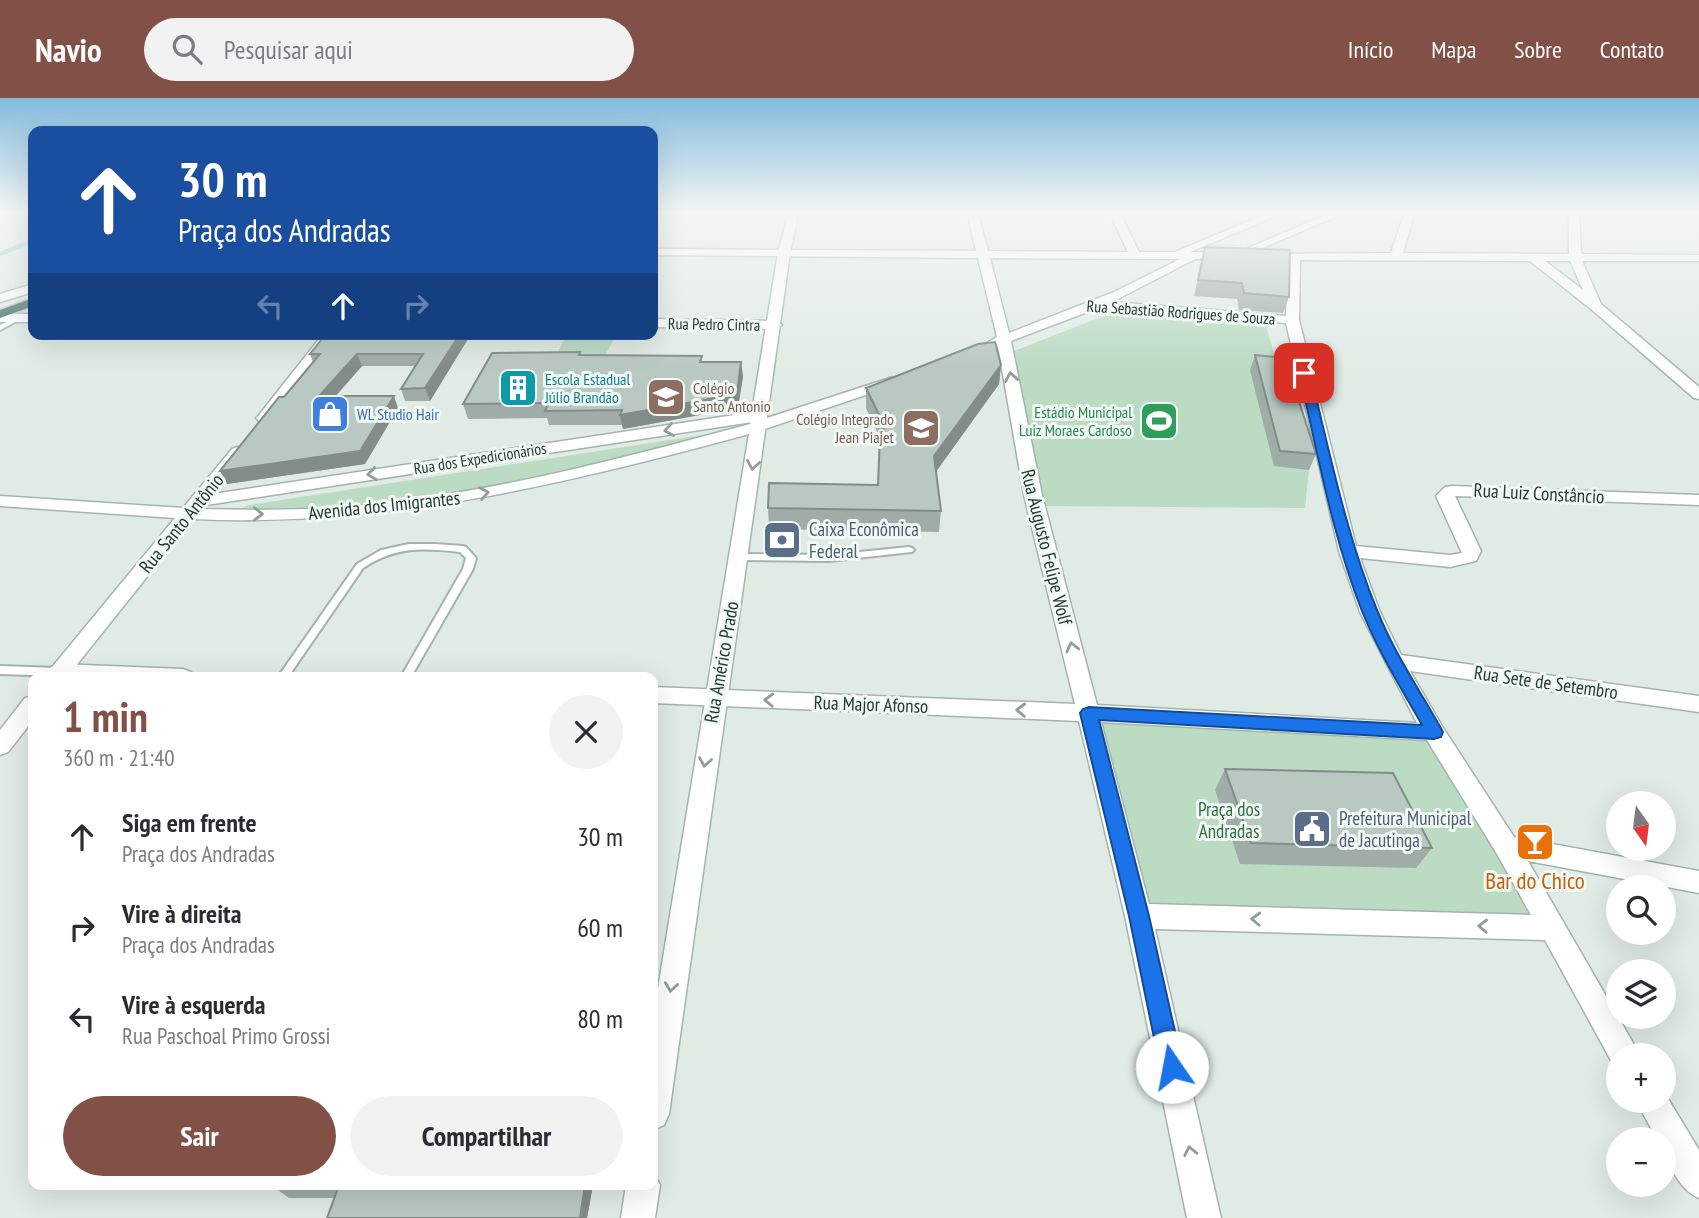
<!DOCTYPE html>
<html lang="pt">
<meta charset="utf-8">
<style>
:root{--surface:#fff;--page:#f2f2f3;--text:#2b2b33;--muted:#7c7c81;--accent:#815047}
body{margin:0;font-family:"PT Sans Narrow",sans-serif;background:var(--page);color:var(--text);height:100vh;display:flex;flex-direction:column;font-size:26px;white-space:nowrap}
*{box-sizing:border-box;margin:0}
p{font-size:23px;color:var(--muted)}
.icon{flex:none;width:38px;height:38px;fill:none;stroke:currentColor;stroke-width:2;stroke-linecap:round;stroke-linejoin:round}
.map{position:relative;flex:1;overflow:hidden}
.details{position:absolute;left:28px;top:574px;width:630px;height:518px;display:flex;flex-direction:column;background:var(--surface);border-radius:14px;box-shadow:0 7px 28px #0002}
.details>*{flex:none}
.guide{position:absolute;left:28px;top:28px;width:630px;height:214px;border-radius:14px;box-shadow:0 7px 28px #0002;background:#1a4fa0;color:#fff;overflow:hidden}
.needle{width:46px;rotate:166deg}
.controls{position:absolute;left:1606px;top:693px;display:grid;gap:14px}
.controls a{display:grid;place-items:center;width:70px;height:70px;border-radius:50%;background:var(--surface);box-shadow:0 7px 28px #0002;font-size:35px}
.pin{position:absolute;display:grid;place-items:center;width:60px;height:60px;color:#fff;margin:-30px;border-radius:14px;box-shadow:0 4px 10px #0006}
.me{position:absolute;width:77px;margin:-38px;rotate:348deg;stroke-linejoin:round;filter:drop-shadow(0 0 5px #0008)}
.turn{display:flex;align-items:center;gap:24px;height:147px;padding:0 35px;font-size:32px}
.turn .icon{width:91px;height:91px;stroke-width:2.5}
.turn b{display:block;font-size:49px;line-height:60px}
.lanes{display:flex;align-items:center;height:66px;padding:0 35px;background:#0003;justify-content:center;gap:35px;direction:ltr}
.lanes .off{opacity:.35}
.round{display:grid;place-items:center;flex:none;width:74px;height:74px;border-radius:37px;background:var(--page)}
.headline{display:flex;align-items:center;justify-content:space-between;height:119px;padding:0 35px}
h1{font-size:42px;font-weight:800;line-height:52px;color:var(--accent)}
.primary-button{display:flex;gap:14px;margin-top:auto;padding:14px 35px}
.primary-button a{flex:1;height:80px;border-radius:42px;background:var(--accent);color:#fff;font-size:28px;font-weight:800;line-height:80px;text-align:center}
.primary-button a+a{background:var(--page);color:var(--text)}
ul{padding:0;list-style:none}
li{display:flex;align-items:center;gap:21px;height:91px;padding:0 35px}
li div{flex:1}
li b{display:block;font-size:26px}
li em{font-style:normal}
header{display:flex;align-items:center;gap:42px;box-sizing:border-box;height:98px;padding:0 35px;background:var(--accent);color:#fff}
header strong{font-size:33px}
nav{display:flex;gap:38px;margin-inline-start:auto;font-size:24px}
.search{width:490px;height:63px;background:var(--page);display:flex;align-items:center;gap:18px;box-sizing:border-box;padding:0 24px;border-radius:38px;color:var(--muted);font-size:26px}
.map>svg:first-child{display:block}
.green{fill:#bbdbc3}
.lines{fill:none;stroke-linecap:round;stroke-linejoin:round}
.stream{stroke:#8cc6cd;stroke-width:4.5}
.lane-casing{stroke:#a4b3ad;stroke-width:4}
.street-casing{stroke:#a4b3ad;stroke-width:3}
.secondary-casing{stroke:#a1b6ae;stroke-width:3}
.highway-casing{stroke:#c1c8c6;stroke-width:3}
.lane{fill:#fff;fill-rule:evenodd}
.street{fill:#fff;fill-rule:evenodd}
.secondary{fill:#fff;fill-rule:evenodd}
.highway{fill:#306558;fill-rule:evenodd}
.wall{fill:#a0aca7}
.shaded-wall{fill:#828c88}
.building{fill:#bac8c2;stroke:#828c88;stroke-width:2}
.oneway{stroke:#919d99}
.route{fill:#1a73e8;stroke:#114b97;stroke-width:2}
.labels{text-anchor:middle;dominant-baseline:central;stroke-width:6;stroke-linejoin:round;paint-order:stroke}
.far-street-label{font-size:16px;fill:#233b33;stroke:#f2f8f4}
.far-culture-label{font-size:16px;fill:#0d838f;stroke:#f2f8f4;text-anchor:start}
.far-education-label{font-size:16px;fill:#785e54;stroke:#f2f8f4;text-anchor:start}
.far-leisure-label{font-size:16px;fill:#27864d;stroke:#f2f8f4;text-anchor:end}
.far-shop-label{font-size:16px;fill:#366cbe;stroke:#f2f8f4;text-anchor:start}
.street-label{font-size:19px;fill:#233b33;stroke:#f2f8f4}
.service-label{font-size:19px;fill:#4e5e75;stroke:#f2f8f4;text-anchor:start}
.park-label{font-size:19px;fill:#2f6f46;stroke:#f2f8f4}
.near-food-label{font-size:23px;fill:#c56008;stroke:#f2f8f4}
</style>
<header>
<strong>Navio</strong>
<div class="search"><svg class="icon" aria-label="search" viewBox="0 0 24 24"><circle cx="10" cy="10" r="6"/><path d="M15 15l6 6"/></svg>Pesquisar aqui</div>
<nav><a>Início</a><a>Mapa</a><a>Sobre</a><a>Contato</a></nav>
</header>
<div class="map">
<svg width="1699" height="1120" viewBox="0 0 1699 1120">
<rect width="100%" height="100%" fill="#e1ebe6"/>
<path class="green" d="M 1114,214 L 1266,228 L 1309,372 L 1305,410 L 1040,408 L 1009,255 Z
M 567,236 L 617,236 L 601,264 L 552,265 Z
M 747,330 L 693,350 L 487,399 L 381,413 L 230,415 L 249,407 Z
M 1089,615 L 1434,634 L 1551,830 L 1139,818 Z"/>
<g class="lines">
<path class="stream" d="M 0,156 L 33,143"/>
<defs>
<path id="lane" d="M 18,219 L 23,220 L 0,232 L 0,227 Z
M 409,446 L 435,446 L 463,448 L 466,449 L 476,460 L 473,471 L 411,579 L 401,579 L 463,471 L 466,460 L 460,454 C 423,450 396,448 363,470 L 288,579 L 278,579 L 357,466 L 381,452 Z
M 909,449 L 912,450 L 914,452 L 912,454 L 829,463 L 740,462 L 735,459 L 740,456 L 829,457 Z
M 0,568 L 59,570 L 64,574 L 59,578 L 0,576 Z"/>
<path id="street" d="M 967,113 L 977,113 L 988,153 L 1128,154 L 1109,113 L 1119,113 L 1139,154 L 1175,154 L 1273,113 L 1288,113 L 1190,154 L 1231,155 L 1235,156 L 1235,160 L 1195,161 L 1112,204 L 1286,218 L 1288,162 L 1260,160 L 1260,156 L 1391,155 L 1405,113 L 1415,113 L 1403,155 L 1569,156 L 1569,113 L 1579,113 L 1581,156 L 1699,157 L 1699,163 L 1582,163 L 1601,206 L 1699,289 L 1699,301 L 1694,300 L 1591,211 L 1530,163 L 1300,162 L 1299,222 L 1356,448 L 1450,457 L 1462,455 L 1436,398 L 1445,389 L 1451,388 L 1699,397 L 1699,407 L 1455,398 L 1481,453 L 1476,463 L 1450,469 L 1360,460 L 1380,514 L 1401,557 L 1699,598 L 1699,614 L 1410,573 L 1442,628 L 1514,739 L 1699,773 L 1699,795 L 1528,763 L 1640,957 L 1619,957 L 1619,970 L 1614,968 L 1545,842 L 1155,831 L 1221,1120 L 1187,1120 L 1125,818 L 1079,623 L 653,605 L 653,589 L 1075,606 L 1024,397 L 998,248 L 992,250 L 985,246 L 997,239 L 978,160 L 653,157 L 653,151 L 976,153 ZM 990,160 L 1180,161 L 1114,194 L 1009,235 ZM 1545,163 L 1570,163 L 1583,192 ZM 1098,210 L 1286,225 L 1339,453 L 1360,514 L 1417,625 L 1097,607 L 1042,397 L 1011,243 ZM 1101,624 L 1427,642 L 1497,756 L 1531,817 L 1149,806 Z
M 1335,113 L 1349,113 L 1251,155 L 1241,153 Z
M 33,186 L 33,194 L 0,204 L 0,196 Z
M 0,216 L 33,216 L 33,224 L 0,224 Z
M 653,221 L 775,223 L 782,227 L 775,231 L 653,229 Z
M 893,279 L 900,283 L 898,286 L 759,333 L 751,328 L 759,323 L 200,408 L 191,403 L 200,398 L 761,313 L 766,315 L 767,320 Z
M 59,566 L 183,571 L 191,574 L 194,579 L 51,579 L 48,574 L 51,569 Z
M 1664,994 L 1699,1052 L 1699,1100 C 1679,1092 1664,1062 1664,1041 L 1657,1041 L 1636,1003 L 1664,1003 Z"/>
<path id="secondary" d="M 789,113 L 799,113 L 790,155 L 669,1016 L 664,1027 L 653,1032 L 653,921 L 749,336 C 564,386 386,430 193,421 L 67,579 L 44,579 L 175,420 L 0,408 L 0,398 L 183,410 L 232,351 L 238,349 L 246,354 L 201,411 C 260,412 318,413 376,406 C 504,392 627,359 750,326 L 778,155 Z
M 323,236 L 337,236 L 269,323 L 259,323 L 256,320 L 259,317 Z
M 33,598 L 33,622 L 8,654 L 0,657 L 0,632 L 25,600 Z
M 653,1074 L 660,1087 L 655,1120 L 621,1120 L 626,1087 L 653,1087 Z"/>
<path id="highway" d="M 33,200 L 33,208 L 0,220 L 0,212 Z"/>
</defs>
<use href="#lane" class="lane-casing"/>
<use href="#street" class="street-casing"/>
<use href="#secondary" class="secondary-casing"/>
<use href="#highway" class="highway-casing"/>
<use href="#lane" class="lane"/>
<use href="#street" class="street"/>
<use href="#secondary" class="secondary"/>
<use href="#highway" class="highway"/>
</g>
<path class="wall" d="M 1205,149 L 1289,199 L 1283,215 L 1239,212 L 1237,201 L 1194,198 Z
M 326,236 L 471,236 L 430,303 L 405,303 L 401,291 L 415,268 L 362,268 L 336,298 L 398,310 L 365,366 L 227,386 L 284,299 L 313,264 L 310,256 Z
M 580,254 L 581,257 L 702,258 L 702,264 L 743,278 L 738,310 L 623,331 L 622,327 L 549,327 L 547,320 L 468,321 L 463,306 Z
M 1255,257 L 1316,356 L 1309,372 L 1274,368 L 1250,272 Z
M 1001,267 L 999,286 L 936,373 L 941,413 L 939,434 L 769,431 L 768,410 L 878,387 L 880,340 L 866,310 L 866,290 Z
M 1225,671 L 1432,750 L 1416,770 L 1240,766 L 1215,692 Z
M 276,1087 L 593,1087 L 587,1120 L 327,1120 L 335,1100 L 289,1100 L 275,1090 Z"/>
<path class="shaded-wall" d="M 460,236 L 471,236 L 430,303 L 425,290 Z
M 357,256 L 362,268 L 324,311 L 319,298 Z
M 741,264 L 743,278 L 738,310 L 623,331 L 620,317 Z
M 1001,267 L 999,286 L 933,378 L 934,358 Z
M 394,298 L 398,310 L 365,366 L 227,386 L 220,373 Z
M 585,1087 L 593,1087 L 587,1120 L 580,1120 Z"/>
<path class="building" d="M 1205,149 L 1290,152 L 1289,199 L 1244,195 L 1242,185 L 1198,182 Z
M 326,236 L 460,236 L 425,290 L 401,291 L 423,256 L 357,256 L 319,298 L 394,298 L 360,353 L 220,373 L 279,299 L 284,299 L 320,256 L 310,256 Z
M 995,244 L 1001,267 L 934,358 L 941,413 L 768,410 L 769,385 L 878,387 L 880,336 L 885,329 L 866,290 L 978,246 Z
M 580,254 L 579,257 L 702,258 L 700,264 L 741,264 L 737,296 L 620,317 L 622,312 L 545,313 L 549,305 L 463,306 L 492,255 Z
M 1255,257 L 1285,260 L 1316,356 L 1280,353 Z
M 1225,671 L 1393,675 L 1432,750 L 1251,745 Z
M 276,1087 L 585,1087 L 580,1120 L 327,1120 L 338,1090 L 275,1090 Z"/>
<defs><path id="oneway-chevron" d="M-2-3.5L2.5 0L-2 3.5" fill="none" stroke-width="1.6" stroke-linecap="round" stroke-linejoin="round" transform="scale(1.75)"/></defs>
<g class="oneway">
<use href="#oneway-chevron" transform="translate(1011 279) rotate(-100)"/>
<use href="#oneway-chevron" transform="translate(669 332) rotate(171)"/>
<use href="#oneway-chevron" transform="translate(753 367) rotate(99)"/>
<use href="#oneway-chevron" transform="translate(372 376) rotate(172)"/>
<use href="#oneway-chevron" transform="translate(484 395) rotate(-11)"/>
<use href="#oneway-chevron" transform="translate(258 416) rotate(1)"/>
<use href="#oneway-chevron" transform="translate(1072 549) rotate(-104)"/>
<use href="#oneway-chevron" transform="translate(769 602) rotate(-178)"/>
<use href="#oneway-chevron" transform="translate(1021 612) rotate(-178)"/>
<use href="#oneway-chevron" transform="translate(705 664) rotate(99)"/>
<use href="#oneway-chevron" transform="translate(1256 821) rotate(-178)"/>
<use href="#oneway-chevron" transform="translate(1483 828) rotate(-178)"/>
<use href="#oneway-chevron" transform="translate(671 889) rotate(98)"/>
<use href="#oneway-chevron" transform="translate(1190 1053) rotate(-102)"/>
</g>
<linearGradient id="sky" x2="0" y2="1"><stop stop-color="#83bbdd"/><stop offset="0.42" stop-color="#f2f6f4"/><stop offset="1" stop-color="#f2f6f4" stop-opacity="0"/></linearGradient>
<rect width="1699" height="270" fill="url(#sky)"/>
<path class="route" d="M 1304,272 L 1310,275 C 1330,355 1346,436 1377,512 C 1394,555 1421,594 1443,634 L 1441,639 L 1434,641 L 1099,622 L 1149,818 L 1183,969 L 1180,977 L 1172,980 L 1164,977 L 1160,969 L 1129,818 L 1080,615 L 1083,611 L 1089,609 L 1422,627 C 1401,590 1378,553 1362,513 C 1332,438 1318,355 1299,275 Z"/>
<defs>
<symbol id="building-square" viewBox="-11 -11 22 22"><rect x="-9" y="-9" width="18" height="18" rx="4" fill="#0f9aa8" stroke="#f2f8f4"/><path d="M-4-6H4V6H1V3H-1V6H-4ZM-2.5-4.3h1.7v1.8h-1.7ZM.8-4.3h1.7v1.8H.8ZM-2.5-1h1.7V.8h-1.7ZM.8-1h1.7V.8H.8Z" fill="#fff"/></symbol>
<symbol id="school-square" viewBox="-11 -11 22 22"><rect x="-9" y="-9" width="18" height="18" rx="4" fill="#8d6e63" stroke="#f2f8f4"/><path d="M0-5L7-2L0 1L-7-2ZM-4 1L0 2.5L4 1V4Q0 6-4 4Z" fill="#fff"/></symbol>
<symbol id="shop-square" viewBox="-11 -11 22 22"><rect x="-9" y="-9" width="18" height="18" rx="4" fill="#3f7fe0" stroke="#f2f8f4"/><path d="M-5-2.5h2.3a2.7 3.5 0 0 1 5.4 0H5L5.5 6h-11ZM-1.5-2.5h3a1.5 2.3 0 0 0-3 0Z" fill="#fff"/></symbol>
<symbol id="stadium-square" viewBox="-11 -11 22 22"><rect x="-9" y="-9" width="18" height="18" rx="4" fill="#2e9e5b" stroke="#f2f8f4"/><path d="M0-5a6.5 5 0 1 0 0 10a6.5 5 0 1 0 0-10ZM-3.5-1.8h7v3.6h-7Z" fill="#fff"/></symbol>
<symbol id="bank-square" viewBox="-11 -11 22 22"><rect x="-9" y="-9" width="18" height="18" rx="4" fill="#5c6f8a" stroke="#f2f8f4"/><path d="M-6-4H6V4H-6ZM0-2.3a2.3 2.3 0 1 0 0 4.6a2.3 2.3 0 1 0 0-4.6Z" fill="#fff"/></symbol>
<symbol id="civic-square" viewBox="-11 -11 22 22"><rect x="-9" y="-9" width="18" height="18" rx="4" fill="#5c6f8a" stroke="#f2f8f4"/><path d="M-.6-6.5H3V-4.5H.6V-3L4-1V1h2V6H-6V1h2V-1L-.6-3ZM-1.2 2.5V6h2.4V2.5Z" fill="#fff"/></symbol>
<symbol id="bar-square" viewBox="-11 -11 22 22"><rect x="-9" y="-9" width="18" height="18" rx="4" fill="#e8710a" stroke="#f2f8f4"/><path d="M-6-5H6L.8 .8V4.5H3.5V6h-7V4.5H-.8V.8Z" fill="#fff"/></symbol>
</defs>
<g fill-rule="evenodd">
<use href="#building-square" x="496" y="268" width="44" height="44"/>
<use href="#school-square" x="644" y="277" width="44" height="44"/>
<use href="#shop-square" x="308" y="294" width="44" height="44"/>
<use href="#stadium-square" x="1137" y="301" width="44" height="44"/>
<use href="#school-square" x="899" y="308" width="44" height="44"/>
<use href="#bank-square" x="760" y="420" width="44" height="44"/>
<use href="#civic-square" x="1290" y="709" width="44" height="44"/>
<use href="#bar-square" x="1513" y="722" width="44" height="44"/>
</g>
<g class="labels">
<g class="far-street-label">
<text transform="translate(1181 214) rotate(4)">Rua Sebastião Rodrigues de Souza</text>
<text transform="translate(714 226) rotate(1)">Rua Pedro Cintra</text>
<text transform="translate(480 360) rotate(-9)">Rua dos Expedicionários</text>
</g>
<g class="far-culture-label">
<text x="545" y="281">Escola Estadual<tspan x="545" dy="18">Júlio Brandão</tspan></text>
</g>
<g class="far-education-label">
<text x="693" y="290">Colégio<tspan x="693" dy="18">Santo Antonio</tspan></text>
<text x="894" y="321" text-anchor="end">Colégio Integrado<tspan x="894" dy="18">Jean Piajet</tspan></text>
</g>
<g class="far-leisure-label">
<text x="1132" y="314">Estádio Municipal<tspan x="1132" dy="18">Luiz Moraes Cardoso</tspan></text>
</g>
<g class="far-shop-label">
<text x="357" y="316">WL Studio Hair</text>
</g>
<g class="street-label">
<text transform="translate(1539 395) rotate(3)">Rua Luiz Constâncio</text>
<text transform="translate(384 407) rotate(-6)">Avenida dos Imigrantes</text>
<text transform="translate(181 425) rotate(-51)">Rua Santo Antônio</text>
<text transform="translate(1047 449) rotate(76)">Rua Augusto Felipe Wolf</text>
<text transform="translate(721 564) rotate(-80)">Rua Américo Prado</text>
<text transform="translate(1546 584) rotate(8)">Rua Sete de Setembro</text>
<text transform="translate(871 606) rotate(2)">Rua Major Afonso</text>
</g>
<g class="service-label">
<text x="809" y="431">Caixa Econômica<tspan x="809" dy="22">Federal</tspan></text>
<text x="1339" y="720">Prefeitura Municipal<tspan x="1339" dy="22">de Jacutinga</tspan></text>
</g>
<g class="park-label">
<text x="1229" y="711">Praça dos<tspan x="1229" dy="22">Andradas</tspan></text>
</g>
<g class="near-food-label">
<text x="1535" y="782">Bar do Chico</text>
</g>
</g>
</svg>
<div class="controls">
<a><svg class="needle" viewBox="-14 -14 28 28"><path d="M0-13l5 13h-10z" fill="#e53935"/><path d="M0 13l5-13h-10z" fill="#7c7c81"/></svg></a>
<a><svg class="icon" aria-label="search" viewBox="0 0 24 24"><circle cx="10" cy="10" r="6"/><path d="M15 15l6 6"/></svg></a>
<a><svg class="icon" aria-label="layers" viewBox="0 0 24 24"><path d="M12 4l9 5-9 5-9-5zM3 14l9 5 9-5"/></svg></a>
<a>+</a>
<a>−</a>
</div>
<div class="pin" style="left:1304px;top:275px;background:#d93025"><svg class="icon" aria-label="arrive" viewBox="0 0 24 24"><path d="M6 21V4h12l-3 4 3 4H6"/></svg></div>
<svg class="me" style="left:1172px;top:969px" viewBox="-20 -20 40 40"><circle r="19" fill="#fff"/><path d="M0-13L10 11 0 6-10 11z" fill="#1a73e8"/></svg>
<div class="guide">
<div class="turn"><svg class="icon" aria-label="ahead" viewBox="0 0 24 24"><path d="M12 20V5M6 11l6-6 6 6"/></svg><div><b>30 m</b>Praça dos Andradas</div></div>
<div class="lanes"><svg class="icon off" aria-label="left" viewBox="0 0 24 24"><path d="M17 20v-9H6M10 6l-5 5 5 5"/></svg><svg class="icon" aria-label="ahead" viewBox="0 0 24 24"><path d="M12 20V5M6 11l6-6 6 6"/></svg><svg class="icon off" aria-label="right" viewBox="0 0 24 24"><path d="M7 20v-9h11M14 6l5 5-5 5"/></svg></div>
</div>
<section class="details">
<div class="headline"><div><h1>1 min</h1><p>360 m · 21:40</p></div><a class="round"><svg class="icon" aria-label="close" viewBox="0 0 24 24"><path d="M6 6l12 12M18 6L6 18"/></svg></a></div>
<ul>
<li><svg class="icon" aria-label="ahead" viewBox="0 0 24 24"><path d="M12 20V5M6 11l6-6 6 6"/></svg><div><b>Siga em frente</b><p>Praça dos Andradas</p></div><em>30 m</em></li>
<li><svg class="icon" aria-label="right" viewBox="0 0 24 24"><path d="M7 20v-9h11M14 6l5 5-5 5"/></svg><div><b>Vire à direita</b><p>Praça dos Andradas</p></div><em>60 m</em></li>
<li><svg class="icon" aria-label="left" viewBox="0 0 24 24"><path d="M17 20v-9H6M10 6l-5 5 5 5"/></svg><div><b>Vire à esquerda</b><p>Rua Paschoal Primo Grossi</p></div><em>80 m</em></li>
</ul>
<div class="primary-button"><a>Sair</a><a>Compartilhar</a></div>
</section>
</div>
